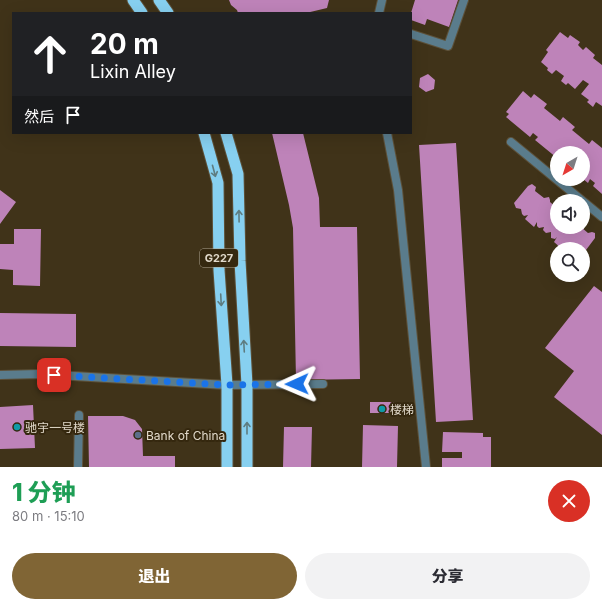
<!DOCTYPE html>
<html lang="zh">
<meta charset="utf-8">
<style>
:root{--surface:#fff;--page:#f2f2f3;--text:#2b2b33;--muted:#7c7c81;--accent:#806535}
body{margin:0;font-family:Inter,"Noto Sans SC",sans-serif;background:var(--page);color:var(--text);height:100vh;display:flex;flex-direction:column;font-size:15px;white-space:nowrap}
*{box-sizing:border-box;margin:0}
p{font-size:13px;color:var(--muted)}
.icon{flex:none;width:22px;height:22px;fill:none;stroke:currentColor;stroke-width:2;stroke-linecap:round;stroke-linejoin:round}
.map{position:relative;height:467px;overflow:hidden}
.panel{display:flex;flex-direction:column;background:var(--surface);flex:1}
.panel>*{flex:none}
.top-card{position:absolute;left:12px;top:12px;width:400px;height:122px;border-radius:0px;box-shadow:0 4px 16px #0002;background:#202124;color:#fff;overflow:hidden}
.needle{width:26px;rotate:219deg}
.tools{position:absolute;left:550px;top:146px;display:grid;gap:8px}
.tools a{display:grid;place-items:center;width:40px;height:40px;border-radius:50%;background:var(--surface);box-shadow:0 4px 16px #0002;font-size:20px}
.pin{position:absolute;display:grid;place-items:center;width:34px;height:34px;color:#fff;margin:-17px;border-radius:8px;box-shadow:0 2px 6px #0006}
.me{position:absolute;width:44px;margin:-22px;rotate:269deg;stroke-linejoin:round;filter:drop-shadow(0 0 3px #0008)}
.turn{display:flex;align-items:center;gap:14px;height:84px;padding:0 12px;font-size:18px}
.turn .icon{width:52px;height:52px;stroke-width:2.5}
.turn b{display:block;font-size:28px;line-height:34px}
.then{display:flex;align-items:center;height:38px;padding:0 12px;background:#0003;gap:8px;font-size:15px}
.round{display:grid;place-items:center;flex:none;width:42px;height:42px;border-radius:21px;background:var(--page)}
.headline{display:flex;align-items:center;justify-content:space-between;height:68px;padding:0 12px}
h1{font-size:24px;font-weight:800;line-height:30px;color:#1e9e55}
.primary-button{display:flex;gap:8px;margin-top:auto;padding:8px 12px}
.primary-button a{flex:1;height:46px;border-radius:24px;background:var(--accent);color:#fff;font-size:16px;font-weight:800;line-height:46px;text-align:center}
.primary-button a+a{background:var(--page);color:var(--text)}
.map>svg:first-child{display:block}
.building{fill:#be83b9}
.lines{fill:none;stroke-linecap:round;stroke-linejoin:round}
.service-casing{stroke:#5d5139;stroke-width:10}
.minor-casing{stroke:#5d5139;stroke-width:10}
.trunk-casing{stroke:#5d5139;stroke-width:13}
.service{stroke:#5a7c8c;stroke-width:8}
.minor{stroke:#5a7c8c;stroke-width:8}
.trunk{stroke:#87d0f0;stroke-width:11}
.oneway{stroke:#5e7c80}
.route{stroke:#1a73e8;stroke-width:7;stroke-dasharray:0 12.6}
.culture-dot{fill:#0f9aa8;stroke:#35280f;stroke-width:1.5}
.service-dot{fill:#5c6f8a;stroke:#35280f;stroke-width:1.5}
.labels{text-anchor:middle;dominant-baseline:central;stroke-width:4;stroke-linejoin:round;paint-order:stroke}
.shield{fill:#35280f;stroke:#ada492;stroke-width:1}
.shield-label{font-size:11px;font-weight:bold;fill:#e1d9ca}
.poi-label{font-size:12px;fill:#e1d9ca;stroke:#35280f;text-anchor:start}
</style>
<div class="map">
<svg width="602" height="467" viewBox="0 0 602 467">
<rect width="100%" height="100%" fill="#403319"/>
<path class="building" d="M 229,0 L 329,0 L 327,8 L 306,13 L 238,13 L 237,10 L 231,5 Z
M 415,0 L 458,0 L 449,27 L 427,19 L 425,25 L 411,20 L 411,13 Z
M 560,32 L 568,38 L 570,35 L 580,42 L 578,45 L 583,50 L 586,47 L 595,55 L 593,58 L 602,65 L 602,106 L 596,102 L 593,107 L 587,102 L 589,100 L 581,94 L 589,84 L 583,80 L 575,89 L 568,83 L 566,85 L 561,81 L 564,76 L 556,70 L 552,74 L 547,70 L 548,68 L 541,62 L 548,52 L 546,50 Z
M 428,74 L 435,80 L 434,89 L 426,92 L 419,87 L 420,78 Z
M 523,91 L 531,98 L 534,94 L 547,104 L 544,108 L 560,121 L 563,117 L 575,127 L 572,130 L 589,144 L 592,140 L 602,148 L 602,194 L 593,186 L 595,183 L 590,179 L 588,183 L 583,179 L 583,153 L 557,153 L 557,158 L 535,140 L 538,137 L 533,133 L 530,137 L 506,117 L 509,114 L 506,112 Z
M 272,133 L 303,133 L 319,198 L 320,227 L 357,227 L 360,379 L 296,380 L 293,228 L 289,205 Z
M 456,143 L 473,420 L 436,422 L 419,145 Z
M 532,184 L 536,187 L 535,191 L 544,198 L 549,197 L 550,200 L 550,202 L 557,208 L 557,227 L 581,227 L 588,233 L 592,232 L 595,233 L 595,238 L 583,254 L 583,249 L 567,249 L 567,245 L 562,249 L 554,242 L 557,237 L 555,239 L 551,238 L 551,232 L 546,233 L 543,230 L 544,227 L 539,228 L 537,226 L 537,222 L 534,227 L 525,219 L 528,215 L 524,216 L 522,214 L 521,209 L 516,208 L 514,203 L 528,186 Z
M 0,190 L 16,202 L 0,224 Z
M 14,229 L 41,229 L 40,286 L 13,285 L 13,270 L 0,269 L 0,244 L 14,244 Z
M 594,286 L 602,292 L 602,435 L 554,397 L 574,371 L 545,348 Z
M 0,313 L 76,314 L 76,347 L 0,346 Z
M 370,402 L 394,402 L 394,413 L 370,413 Z
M 33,405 L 35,448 L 0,449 L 0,407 Z
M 88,416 L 123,416 L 135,420 L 142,429 L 143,456 L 175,456 L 175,467 L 89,467 Z
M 363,425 L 398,426 L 397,467 L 362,467 Z
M 284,427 L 312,427 L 311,467 L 283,467 Z
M 443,432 L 483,433 L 483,437 L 491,437 L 491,467 L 442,467 L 442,458 L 462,458 L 462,452 L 442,452 Z"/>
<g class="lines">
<defs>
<path id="service" d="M 379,13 L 382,0
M 411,34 L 448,46 L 464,0
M 387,133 L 398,190 L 426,467
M 511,142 L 602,217
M 227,385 L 323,384
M 78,467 L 79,415"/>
<path id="minor" d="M 0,375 L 39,374 L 227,385"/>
<path id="trunk" d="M 133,0 L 142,13
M 159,0 L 168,13
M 204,133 L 218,183 L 219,270 L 227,385 L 227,467
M 226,133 L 238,174 L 240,261 L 247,385 L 247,467"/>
</defs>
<use href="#service" class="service-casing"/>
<use href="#minor" class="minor-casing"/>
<use href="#trunk" class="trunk-casing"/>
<use href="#service" class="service"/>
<use href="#minor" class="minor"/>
<use href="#trunk" class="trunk"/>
</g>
<defs><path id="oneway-shaft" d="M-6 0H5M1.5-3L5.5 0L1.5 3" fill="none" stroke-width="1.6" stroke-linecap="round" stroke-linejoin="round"/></defs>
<g class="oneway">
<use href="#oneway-shaft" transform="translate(214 171) rotate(75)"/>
<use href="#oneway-shaft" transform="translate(239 216) rotate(-91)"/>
<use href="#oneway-shaft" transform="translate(221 300) rotate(87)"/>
<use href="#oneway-shaft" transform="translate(244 346) rotate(-93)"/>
<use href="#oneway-shaft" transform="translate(247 428) rotate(-90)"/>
</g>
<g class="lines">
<path class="route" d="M 54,375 L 226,385 L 297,384"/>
</g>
<g class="culture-dot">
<circle cx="382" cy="409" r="4"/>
<circle cx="17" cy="427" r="4"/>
</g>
<circle class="service-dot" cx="138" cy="435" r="4"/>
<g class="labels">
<rect class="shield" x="200" y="249" width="38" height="18" rx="3"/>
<g class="shield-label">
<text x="219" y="258">G227</text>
</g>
<g class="poi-label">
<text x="390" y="409">楼梯</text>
<text x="25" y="427">驰宇一号楼</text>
<text x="146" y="435">Bank of China</text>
</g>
</g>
</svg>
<div class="tools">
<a><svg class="needle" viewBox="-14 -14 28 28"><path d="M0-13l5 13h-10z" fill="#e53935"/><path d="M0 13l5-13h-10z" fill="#7c7c81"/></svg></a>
<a><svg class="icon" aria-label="sound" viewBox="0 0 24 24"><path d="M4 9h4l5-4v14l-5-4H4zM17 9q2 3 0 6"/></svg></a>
<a><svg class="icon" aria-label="search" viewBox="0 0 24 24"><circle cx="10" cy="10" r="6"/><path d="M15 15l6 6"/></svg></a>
</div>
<div class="pin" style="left:54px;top:375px;background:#d93025"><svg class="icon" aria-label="arrive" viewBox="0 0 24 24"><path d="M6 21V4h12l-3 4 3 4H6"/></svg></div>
<svg class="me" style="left:297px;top:384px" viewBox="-20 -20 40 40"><path d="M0-17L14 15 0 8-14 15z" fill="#1a73e8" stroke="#fff" stroke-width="4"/></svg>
<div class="top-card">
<div class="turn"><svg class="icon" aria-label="ahead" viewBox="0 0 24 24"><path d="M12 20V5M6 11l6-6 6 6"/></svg><div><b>20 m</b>Lixin Alley</div></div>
<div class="then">然后<svg class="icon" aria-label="arrive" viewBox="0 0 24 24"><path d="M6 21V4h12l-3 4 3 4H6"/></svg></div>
</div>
</div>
<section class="panel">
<div class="headline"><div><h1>1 分钟</h1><p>80 m · 15:10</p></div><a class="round" style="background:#d93025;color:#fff"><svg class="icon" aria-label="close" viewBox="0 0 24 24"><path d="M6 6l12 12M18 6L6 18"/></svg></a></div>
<div class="primary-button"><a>退出</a><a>分享</a></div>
</section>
